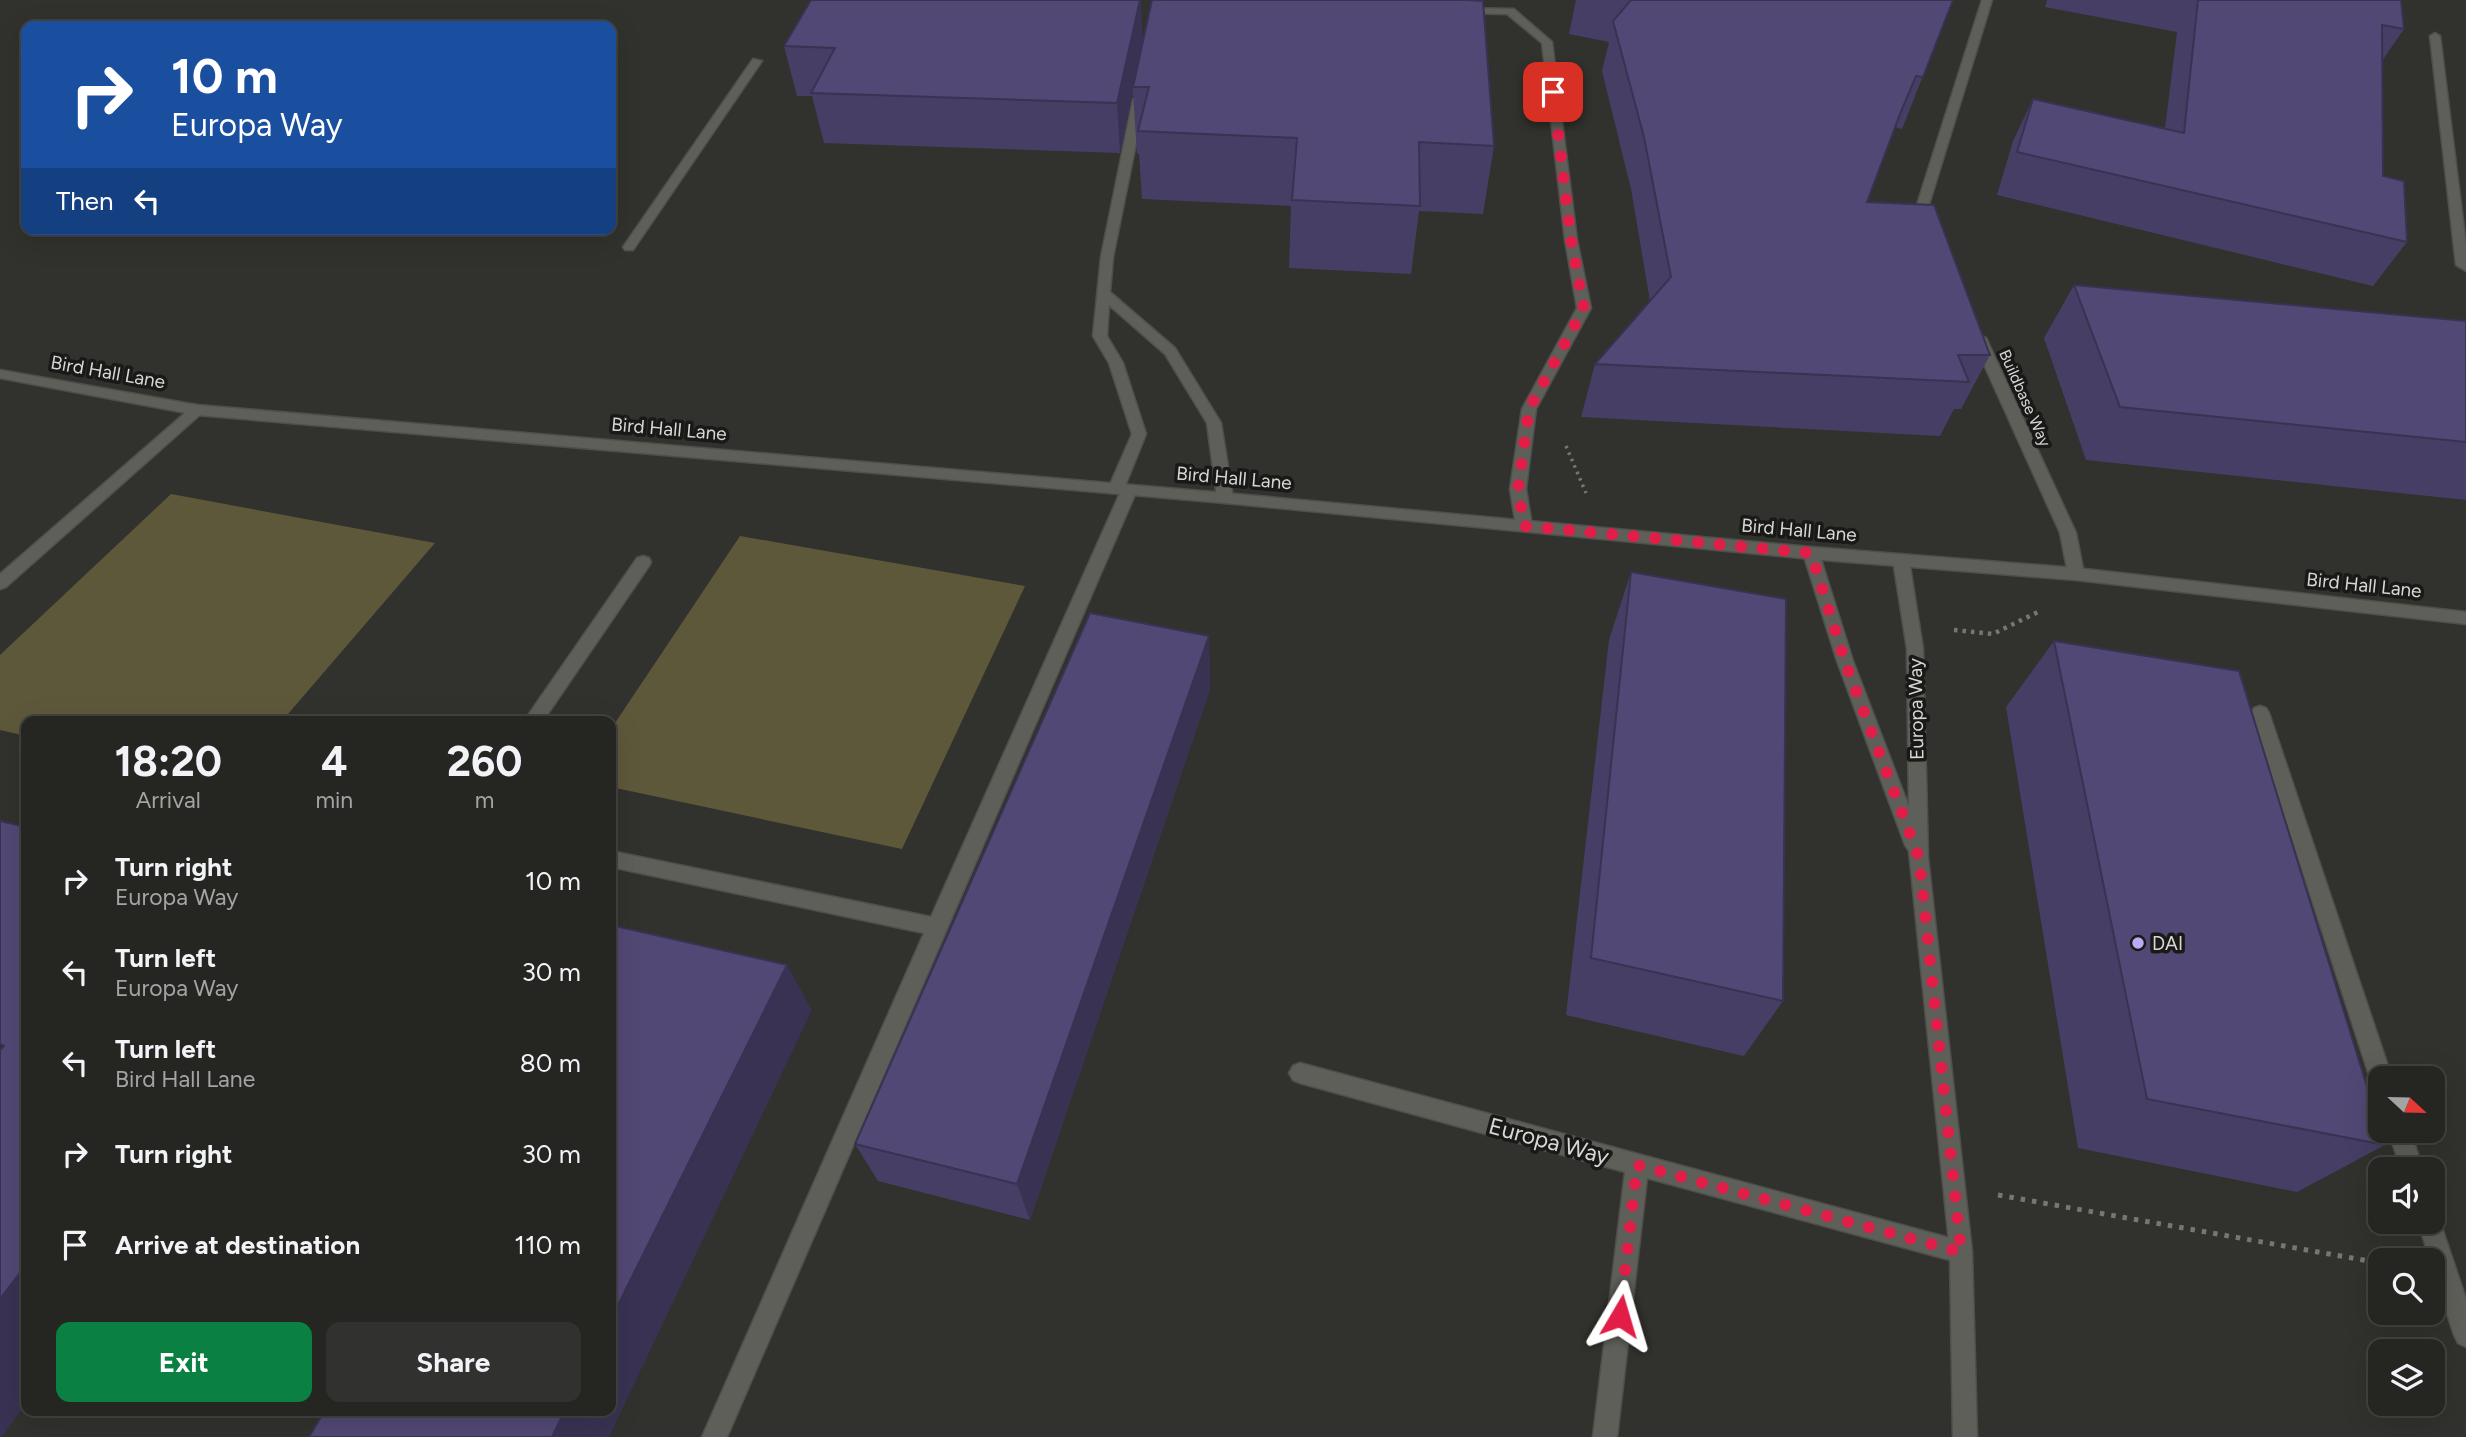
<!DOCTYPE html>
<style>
:root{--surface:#252522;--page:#31312f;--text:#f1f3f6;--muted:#a3a5a5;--line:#424240;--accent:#0b8043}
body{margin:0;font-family:Figtree,sans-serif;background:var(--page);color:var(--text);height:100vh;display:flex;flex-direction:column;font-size:26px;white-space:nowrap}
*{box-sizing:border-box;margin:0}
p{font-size:23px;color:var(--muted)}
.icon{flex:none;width:38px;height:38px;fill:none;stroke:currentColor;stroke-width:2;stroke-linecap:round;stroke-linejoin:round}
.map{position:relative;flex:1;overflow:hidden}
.drawer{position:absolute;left:21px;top:716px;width:595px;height:700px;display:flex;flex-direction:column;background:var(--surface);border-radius:14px;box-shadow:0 7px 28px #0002,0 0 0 2px var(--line)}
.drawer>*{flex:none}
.hud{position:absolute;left:21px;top:21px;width:595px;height:214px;border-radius:14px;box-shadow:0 7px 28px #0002,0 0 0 2px var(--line);background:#1a4fa0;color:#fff;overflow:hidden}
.needle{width:46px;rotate:112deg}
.buttons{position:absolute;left:2368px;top:1066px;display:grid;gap:14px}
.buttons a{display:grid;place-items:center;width:77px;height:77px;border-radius:14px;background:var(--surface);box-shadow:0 7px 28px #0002,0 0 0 2px var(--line);font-size:35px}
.pin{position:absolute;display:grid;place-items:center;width:60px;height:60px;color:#fff;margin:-30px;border-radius:14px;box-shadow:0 4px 10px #0006}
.me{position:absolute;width:77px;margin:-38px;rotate:7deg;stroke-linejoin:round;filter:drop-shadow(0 0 5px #0008)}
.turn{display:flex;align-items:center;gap:24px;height:147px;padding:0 35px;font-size:32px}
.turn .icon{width:91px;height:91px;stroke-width:2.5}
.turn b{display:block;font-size:49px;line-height:60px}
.then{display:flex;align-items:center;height:66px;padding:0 35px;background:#0003;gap:14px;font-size:26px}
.eta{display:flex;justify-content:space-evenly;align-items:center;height:119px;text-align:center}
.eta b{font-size:42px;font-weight:700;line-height:49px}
.action{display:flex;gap:14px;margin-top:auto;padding:14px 35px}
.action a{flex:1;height:80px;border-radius:14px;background:var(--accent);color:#fff;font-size:28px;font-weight:700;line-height:80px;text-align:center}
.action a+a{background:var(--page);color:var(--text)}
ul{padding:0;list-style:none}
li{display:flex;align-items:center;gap:21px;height:91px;padding:0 35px}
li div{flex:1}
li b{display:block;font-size:26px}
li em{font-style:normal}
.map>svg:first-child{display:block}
.green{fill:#5e583b}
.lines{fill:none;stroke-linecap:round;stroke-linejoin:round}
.service-casing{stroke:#4e4e4b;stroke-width:3}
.minor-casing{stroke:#4e4e4b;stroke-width:3}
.tertiary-casing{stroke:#4e4e4b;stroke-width:3}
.path-far2{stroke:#767672;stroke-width:3.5;stroke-dasharray:2.5 4.5;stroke-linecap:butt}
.path-far1{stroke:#767672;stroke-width:4.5;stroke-dasharray:3.5 5;stroke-linecap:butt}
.path{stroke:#767672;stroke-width:5;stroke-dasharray:4.5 7;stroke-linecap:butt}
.service{fill:#5f5f5a;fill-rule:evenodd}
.minor{fill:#5f5f5a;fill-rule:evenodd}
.tertiary{fill:#5f5f5a;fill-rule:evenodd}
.wall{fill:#473e65}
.shaded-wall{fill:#393252}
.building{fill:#524875;stroke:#393252;stroke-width:2}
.route{stroke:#e11d48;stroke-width:12;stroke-dasharray:0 21.6}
.poi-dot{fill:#bbaaf6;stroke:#191917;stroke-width:2.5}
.labels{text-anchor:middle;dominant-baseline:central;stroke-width:7;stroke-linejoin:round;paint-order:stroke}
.far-street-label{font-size:16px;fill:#d8d7d5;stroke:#191917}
.street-label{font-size:19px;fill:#d8d7d5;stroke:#191917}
.poi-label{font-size:19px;fill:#d8d7d5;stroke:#191917;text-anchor:start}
.near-street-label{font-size:23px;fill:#d8d7d5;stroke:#191917}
</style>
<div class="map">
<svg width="2466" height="1437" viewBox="0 0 2466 1437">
<rect width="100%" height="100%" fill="#31312d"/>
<path class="green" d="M 171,494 L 435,543 L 282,721 L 26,721 L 26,736 L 0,730 L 0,655 Z
M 740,536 L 1025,586 L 902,849 L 611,787 L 611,729 Z"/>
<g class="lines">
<defs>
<path id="service" d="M 1982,0 L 1992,0 L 1927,211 L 1933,224 L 1931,227 L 1923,227 L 1915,211 Z
M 1458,8 L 1514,9 L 1552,42 L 1577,240 L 1591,308 L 1536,409 L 1526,489 L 1532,526 L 1524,531 L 1516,526 L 1510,489 L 1522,409 L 1577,308 L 1565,240 L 1542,43 L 1507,14 L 1462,13 L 1458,12 Z
M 2435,33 L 2440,36 L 2466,245 L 2466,271 L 2456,265 L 2430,36 Z
M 753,59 L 762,61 L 633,250 L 625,250 L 623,247 Z
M 1139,96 L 1145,99 L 1113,257 L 1110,292 L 1175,348 L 1221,423 L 1233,498 L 1225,503 L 1217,498 L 1207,423 L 1165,354 L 1109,305 L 1107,336 L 1123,363 L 1146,434 L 1125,486 L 1134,486 L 1137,490 L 727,1437 L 702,1437 L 924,933 L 611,867 L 611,851 L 931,917 L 1120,493 L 1111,493 L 1108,489 L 1132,434 L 1109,363 L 1093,336 L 1101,257 L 1133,99 Z
M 1979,334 L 1986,338 L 2076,533 L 2084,574 L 2082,578 L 2070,578 L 2068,574 L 2060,533 L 1972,338 Z
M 197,405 L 204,410 L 202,413 L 6,587 L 0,589 L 0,574 L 192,407 Z
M 643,556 L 649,558 L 651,562 L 649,566 L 543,721 L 524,721 L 637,558 Z
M 2260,706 L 2266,708 L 2269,713 L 2392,1078 L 2380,1078 L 2380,1088 L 2374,1085 L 2370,1078 L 2251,713 L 2254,708 Z
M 1300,1063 L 1961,1241 L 1969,1244 L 1972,1252 L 1969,1260 L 1961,1263 L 1647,1178 L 1617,1437 L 1593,1437 L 1625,1172 L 1300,1083 L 1293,1080 L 1289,1073 L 1293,1066 Z
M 2388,1130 L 2410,1130 L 2423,1169 L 2401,1169 Z
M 2432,1212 L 2437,1214 L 2440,1222 L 2466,1299 L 2466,1347 L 2458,1343 L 2454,1335 L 2432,1268 L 2432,1260 L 2430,1260 L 2418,1222 L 2432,1222 Z"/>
<path id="minor" d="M 1811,547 L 1819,553 L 1853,661 L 1909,807 L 1907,649 L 1893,560 L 1901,554 L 1909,560 L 1923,649 L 1928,858 L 1972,1252 L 1977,1437 L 1953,1437 L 1950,1252 L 1909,851 L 1905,845 L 1837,661 L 1803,553 Z"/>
<path id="tertiary" d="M 0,370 L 197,405 L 1225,493 L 1811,547 L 2076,568 L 2466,612 L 2466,624 L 2076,580 L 1811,559 L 1225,503 L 197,415 L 0,378 Z"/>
</defs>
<use href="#service" class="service-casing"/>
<use href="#minor" class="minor-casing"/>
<use href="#tertiary" class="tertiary-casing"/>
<path class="path-far2" d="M 1566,446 L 1586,493"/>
<path class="path-far1" d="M 1954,630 L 1993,634 L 2038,612"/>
<path class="path" d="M 1998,1195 L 2380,1263"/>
<use href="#service" class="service"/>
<use href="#minor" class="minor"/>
<use href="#tertiary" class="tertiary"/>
</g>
<path class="wall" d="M 1576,0 L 1953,0 L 1902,129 L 1895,127 L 1867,202 L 1990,355 L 1961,409 L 1954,409 L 1940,436 L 1581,417 L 1595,364 L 1650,301 L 1631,189 L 1602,71 L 1609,42 L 1569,34 Z
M 2047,0 L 2401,0 L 2404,29 L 2382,61 L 2383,176 L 2407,242 L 2373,286 L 1997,195 L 2013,141 L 2033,99 L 2165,128 L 2177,32 L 2045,7 Z
M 1143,40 L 1494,146 L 1483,214 L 1419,211 L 1411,274 L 1289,268 L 1291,206 L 1142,199 L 1139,154 L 1137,154 L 1133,93 L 1120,153 L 824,143 L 812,96 L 797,96 L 784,46 Z
M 2074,285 L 2466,321 L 2466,500 L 2086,460 L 2044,338 Z
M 1631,572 L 1783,1001 L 1744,1056 L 1566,1015 L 1609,640 Z
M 1209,636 L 1210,689 L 1030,1220 L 878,1181 L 855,1144 Z
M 2054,641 L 2385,1145 L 2297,1192 L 2078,1148 L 2006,707 Z"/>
<path class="shaded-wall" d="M 1140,0 L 1141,0 L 1143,45 L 1133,87 L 1133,93 L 1120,153 L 1117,103 Z
M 1209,636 L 1210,689 L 1030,1220 L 1017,1184 Z
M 787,965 L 812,1010 L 609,1437 L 552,1437 L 565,1410 L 611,1410 L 611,1319 Z
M 26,1265 L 26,1403 L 2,1437 L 0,1437 L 0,1299 Z"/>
<path class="building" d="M 811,0 L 1140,0 L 1117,103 L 811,93 L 835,48 L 784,46 Z
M 1152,0 L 1467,0 L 1483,1 L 1494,146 L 1419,142 L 1420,206 L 1292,200 L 1297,138 L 1138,131 L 1149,87 L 1133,87 Z
M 1631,0 L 1953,0 L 1923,77 L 1916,76 L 1900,114 L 1867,202 L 1934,205 L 1990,355 L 1958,355 L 1969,382 L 1595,364 L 1671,277 L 1644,137 L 1613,21 Z
M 2198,0 L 2401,0 L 2404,29 L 2382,25 L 2383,176 L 2404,181 L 2407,242 L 2017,152 L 2033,99 L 2184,133 Z
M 2074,285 L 2466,321 L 2466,442 L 2120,407 Z
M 1631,572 L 1786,599 L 1783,1001 L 1591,958 Z
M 1090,613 L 1209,636 L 1017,1184 L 855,1144 Z
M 2054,641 L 2239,671 L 2385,1145 L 2147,1099 Z
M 0,821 L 26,827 L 26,1265 L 0,1299 L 0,1050 L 4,1046 L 0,1044 Z
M 611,925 L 787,965 L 611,1319 Z
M 325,1410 L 565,1410 L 552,1437 L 309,1437 Z"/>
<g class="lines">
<path class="route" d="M 1553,92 L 1571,240 L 1584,308 L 1529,409 L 1518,489 L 1524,526 L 1811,553 L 1845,662 L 1919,858 L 1961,1252 L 1637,1165 L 1620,1316"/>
</g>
<circle class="poi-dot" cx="2138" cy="943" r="7"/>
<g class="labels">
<g class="far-street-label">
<text transform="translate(2025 398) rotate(66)">Buildbase Way</text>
</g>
<g class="street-label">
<text transform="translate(108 372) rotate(10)">Bird Hall Lane</text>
<text transform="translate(669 429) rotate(5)">Bird Hall Lane</text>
<text transform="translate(1234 478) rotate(5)">Bird Hall Lane</text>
<text transform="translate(1799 530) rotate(5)">Bird Hall Lane</text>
<text transform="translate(2364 585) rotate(6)">Bird Hall Lane</text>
<text transform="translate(1916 709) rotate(-91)">Europa Way</text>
</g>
<g class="poi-label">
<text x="2152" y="943">DAI</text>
</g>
<g class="near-street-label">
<text transform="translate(1549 1141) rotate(15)">Europa Way</text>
</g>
</g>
</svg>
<div class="buttons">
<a><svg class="needle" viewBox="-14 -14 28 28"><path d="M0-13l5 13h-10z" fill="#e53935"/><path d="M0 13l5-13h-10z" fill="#a3a5a5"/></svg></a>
<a><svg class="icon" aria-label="sound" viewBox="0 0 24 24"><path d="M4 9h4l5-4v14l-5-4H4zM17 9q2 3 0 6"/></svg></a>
<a><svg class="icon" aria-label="search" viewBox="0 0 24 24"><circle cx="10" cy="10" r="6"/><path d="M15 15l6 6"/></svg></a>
<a><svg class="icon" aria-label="layers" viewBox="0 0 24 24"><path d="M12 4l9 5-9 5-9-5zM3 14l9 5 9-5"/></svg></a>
</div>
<div class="pin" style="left:1553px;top:92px;background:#d93025"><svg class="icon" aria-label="arrive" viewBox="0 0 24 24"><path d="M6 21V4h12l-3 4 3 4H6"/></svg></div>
<svg class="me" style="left:1620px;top:1316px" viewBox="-20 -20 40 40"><path d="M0-17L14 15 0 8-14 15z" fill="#e11d48" stroke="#fff" stroke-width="4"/></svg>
<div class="hud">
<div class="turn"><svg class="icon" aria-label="right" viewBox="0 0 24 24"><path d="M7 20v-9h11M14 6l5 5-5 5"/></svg><div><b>10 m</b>Europa Way</div></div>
<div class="then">Then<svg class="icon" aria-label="left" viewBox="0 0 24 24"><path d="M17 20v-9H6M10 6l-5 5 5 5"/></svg></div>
</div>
<section class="drawer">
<div class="eta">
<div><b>18:20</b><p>Arrival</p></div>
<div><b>4</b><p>min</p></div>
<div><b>260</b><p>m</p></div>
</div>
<ul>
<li><svg class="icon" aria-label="right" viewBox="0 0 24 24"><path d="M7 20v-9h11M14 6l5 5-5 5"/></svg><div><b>Turn right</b><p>Europa Way</p></div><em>10 m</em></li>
<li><svg class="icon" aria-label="left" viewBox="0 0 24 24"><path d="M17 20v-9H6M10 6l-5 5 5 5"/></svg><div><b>Turn left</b><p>Europa Way</p></div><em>30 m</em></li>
<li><svg class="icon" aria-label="left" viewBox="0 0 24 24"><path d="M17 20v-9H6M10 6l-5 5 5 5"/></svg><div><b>Turn left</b><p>Bird Hall Lane</p></div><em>80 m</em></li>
<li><svg class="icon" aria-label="right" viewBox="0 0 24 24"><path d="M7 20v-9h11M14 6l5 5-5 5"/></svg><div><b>Turn right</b></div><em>30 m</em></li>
<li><svg class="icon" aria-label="arrive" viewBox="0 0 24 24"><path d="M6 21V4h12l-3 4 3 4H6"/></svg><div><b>Arrive at destination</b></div><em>110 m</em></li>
</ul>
<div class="action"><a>Exit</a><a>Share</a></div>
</section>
</div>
